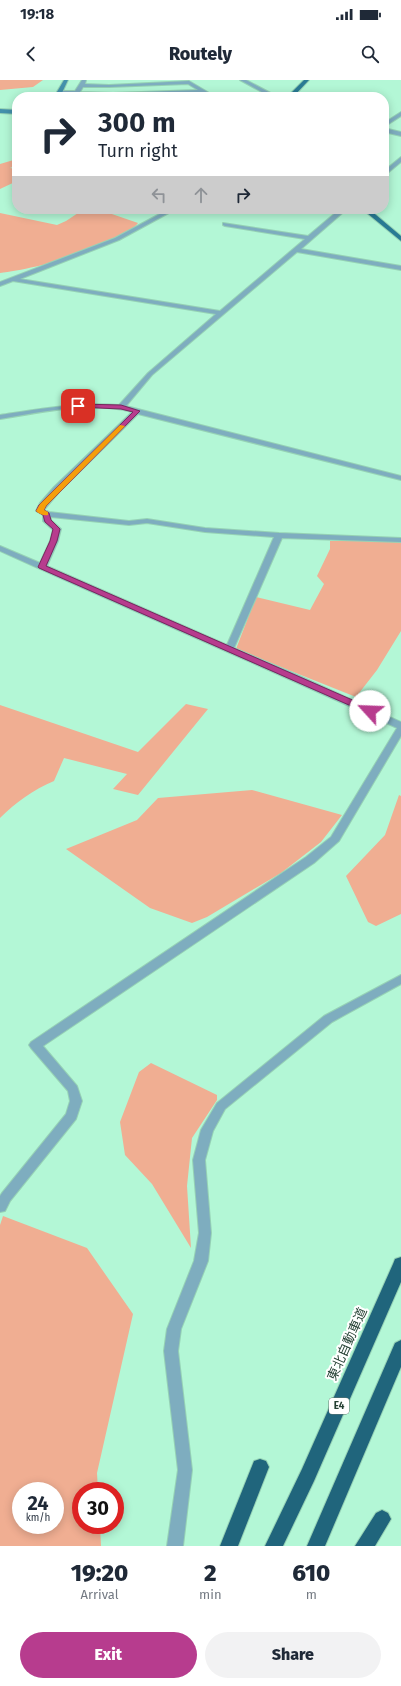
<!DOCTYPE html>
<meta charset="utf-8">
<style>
:root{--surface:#fff;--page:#f2f2f3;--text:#1f2937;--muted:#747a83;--accent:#b73c8e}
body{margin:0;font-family:"Fira Sans","Noto Sans JP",sans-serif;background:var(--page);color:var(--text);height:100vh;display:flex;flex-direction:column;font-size:15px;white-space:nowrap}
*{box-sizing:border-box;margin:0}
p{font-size:13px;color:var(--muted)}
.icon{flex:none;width:22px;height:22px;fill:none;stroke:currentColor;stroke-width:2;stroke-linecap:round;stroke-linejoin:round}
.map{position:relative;height:1466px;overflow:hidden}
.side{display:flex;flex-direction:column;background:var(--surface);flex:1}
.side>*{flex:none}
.banner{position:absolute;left:12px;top:12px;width:377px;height:122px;border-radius:16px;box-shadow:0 2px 10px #0003;background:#fff;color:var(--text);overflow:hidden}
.speed{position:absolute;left:12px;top:1402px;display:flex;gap:8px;font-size:20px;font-weight:700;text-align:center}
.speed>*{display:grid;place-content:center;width:52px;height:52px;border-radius:50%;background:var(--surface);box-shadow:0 2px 10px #0003;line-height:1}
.speed small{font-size:10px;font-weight:400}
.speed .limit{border:6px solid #d22;background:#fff;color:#111}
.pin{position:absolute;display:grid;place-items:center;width:34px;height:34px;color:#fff;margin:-17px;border-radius:8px;box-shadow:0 2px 6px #0006}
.me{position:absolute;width:44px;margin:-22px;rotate:295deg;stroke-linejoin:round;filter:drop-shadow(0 0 3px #0008)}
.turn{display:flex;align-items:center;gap:14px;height:84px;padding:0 20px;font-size:18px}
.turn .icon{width:52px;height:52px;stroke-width:2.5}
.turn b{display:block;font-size:28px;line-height:34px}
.lanes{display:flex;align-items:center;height:38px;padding:0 20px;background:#0003;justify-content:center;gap:20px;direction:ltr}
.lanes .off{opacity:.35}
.eta{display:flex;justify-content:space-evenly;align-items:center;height:68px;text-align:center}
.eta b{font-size:24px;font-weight:800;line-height:28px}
.action{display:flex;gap:8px;margin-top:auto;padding:8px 20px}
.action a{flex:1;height:46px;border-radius:24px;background:var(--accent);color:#fff;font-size:16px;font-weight:800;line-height:46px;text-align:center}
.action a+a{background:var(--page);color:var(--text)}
.status{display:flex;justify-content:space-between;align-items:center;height:28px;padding:0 20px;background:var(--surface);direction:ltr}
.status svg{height:11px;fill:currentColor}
header{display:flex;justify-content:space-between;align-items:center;height:52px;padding:0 20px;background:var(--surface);font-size:18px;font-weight:800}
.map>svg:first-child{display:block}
.green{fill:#f0ae92;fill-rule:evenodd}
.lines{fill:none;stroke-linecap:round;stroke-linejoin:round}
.street-casing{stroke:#96d2b5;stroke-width:2}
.secondary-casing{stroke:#96d2b5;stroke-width:2}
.primary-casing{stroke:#96d2b5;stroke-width:2}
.highway-casing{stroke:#96d2b5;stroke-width:2}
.street{fill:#7eadbf;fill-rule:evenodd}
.secondary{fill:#4391ac;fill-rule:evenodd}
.primary{fill:#297a94;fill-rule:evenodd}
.highway{fill:#20657c;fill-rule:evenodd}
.route{fill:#b73c8e;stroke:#77275c}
.slow{fill:#f59e0b}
.labels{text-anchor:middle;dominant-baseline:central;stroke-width:4;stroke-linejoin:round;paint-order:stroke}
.shield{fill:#fff;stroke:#667970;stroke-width:1}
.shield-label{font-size:10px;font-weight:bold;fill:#244033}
.near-street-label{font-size:13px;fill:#244033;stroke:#fff}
</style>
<div class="status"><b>19:18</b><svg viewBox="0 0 49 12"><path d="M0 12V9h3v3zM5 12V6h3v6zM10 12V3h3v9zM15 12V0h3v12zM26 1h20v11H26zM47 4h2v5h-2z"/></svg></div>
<header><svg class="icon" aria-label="back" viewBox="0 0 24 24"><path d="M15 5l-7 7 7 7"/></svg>Routely<svg class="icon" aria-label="search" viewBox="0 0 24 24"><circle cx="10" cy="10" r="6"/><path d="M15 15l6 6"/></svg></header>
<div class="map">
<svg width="401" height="1466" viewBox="0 0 401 1466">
<rect width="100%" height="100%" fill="#b3f7d6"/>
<path class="green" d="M 0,0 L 43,0 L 33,7 L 0,10 Z
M 17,79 L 17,85 L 10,88 L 17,89 L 17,101 L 0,109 L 0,84 Z
M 84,129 L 109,133 L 138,143 C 117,169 34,189 0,193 L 0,133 L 57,145 L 66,141 Z
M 330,461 L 401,461 L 401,551 L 377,590 L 356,617 L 236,569 L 256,517 L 310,530 L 324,504 L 317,496 L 330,469 Z
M 186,624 L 208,629 L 138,715 L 113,709 L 127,694 L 64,678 L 54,701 C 33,710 16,722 0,738 L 0,625 L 138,672 Z
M 252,710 L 342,735 L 321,762 L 281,793 L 207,837 L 192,843 L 150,828 L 66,769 L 137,740 L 158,718 Z
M 399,715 L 401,716 L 401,834 L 376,846 L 368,842 L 346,796 L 385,755 Z
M 151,983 L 217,1015 L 217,1020 L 192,1058 L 187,1106 L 191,1168 L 152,1104 L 125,1075 L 120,1042 L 139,992 Z
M 3,1136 L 87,1168 L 133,1234 L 97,1393 L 98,1411 L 81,1411 L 81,1445 L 100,1445 L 101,1466 L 0,1466 L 0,1145 ZM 21,1411 L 55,1411 L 55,1445 L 21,1445 Z"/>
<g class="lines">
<defs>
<path id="street" d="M 82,0 L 86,0 L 85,4 L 109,5 L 189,1 L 216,17 L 210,17 L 203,13 L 113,17 L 59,15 L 56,13 L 59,11 L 75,11 ZM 188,4 L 198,10 L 113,13 L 80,12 L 83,7 L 109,7 Z
M 240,0 L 246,0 L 278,17 L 271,17 Z
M 401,32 L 401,36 L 384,47 L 384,43 Z
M 384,48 L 401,52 L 401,56 L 384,52 Z
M 401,77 L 401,82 L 384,96 L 384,91 Z
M 169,129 L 176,129 L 119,160 L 20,199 L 220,231 L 305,159 L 225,146 L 223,145 L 223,143 L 308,156 L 340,129 L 347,129 L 301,169 L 401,186 L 401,190 L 297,172 L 152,295 L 126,326 L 401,396 L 401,400 L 138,334 L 60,411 L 44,430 L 49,432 L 129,441 L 147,439 L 205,448 L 279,453 L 401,458 L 401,462 L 282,458 L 234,568 L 295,594 L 401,642 L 401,656 L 339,761 L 314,783 L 43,966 L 77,1006 L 82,1021 L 76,1039 L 10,1121 L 5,1131 L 0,1132 L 0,1116 L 2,1113 L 66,1034 L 70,1021 L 68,1011 L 31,968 L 29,965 L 31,962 L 306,777 L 331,757 L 397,648 C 265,587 132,531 0,471 L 0,466 L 40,483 L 50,461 L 53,450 L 43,441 L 43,435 L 36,431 L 40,423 L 54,407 L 132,332 C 89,321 43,332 0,339 L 0,335 C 40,329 78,322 119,325 L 148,293 L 216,234 L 13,201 L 0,206 L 0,202 L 115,158 ZM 51,437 L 129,445 L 147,443 L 205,452 L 274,457 L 227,565 L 47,486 L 58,461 L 61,449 L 51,440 Z
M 401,895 L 401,904 L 332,942 L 225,1029 L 213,1051 L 205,1080 L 211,1153 L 208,1181 L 181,1249 L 178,1271 L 192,1390 L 183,1466 L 167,1466 L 178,1390 L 164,1271 L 167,1249 L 194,1181 L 199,1153 L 193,1080 L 201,1050 L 217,1023 L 324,936 Z"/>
<path id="secondary" d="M 64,0 L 68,0 L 60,17 L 54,17 Z
M 0,29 L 17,30 L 17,34 L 0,33 Z"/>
<path id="primary" d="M 304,0 L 309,0 L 293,17 L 287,17 Z
M 362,129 L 369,129 L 401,156 L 401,161 Z"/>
<path id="highway" d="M 401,1177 L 401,1202 L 314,1401 L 283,1466 L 265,1466 L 302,1389 L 393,1184 L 395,1179 Z
M 401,1260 L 401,1287 L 325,1466 L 307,1466 L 395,1263 Z
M 260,1379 L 266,1381 L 269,1387 L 238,1466 L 220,1466 L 254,1381 Z
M 382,1430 L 388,1433 L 391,1439 L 375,1466 L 355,1466 L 376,1433 Z"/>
</defs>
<use href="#street" class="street-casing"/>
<use href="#secondary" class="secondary-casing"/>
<use href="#primary" class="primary-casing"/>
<use href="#highway" class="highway-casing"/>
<use href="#street" class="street"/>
<use href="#secondary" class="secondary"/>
<use href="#primary" class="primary"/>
<use href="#highway" class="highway"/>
</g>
<path class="route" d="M 78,324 L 121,325 L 140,331 L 46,426 L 44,430 L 49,433 L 51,440 L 60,449 L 57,461 L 46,486 L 373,629 L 374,631 L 373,633 L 367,633 L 39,488 L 38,487 L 50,461 L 53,449 L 45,442 L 43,435 L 36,431 L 39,425 L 133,332 L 121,329 L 76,327 L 75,326 Z"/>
<path class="slow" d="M 120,345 L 125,346 L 46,426 L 44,430 L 48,432 L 48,435 C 44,436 39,434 36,431 L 40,424 Z"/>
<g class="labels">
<rect class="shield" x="329" y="1318" width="20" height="16" rx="3"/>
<g class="shield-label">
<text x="339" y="1326">E4</text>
</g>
<g class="near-street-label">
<text transform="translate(347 1264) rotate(-66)">東北自動車道</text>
</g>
</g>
</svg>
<div class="speed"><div>24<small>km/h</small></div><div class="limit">30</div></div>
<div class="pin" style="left:78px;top:326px;background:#d93025"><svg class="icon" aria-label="arrive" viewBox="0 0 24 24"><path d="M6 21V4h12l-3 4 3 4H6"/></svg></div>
<svg class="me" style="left:370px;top:631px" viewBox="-20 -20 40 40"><circle r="19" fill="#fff"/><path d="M0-13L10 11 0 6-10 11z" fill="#b73c8e"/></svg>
<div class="banner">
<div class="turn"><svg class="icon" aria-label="right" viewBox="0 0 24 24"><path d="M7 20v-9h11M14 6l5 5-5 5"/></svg><div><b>300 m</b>Turn right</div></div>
<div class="lanes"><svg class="icon off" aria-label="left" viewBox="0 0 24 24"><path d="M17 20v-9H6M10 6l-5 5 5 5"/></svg><svg class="icon off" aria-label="ahead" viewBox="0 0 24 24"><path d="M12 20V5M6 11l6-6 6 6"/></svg><svg class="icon" aria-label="right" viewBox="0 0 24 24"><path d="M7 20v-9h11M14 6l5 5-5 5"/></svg></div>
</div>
</div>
<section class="side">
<div class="eta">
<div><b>19:20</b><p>Arrival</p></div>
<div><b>2</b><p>min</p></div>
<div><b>610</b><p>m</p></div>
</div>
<div class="action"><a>Exit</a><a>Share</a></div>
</section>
